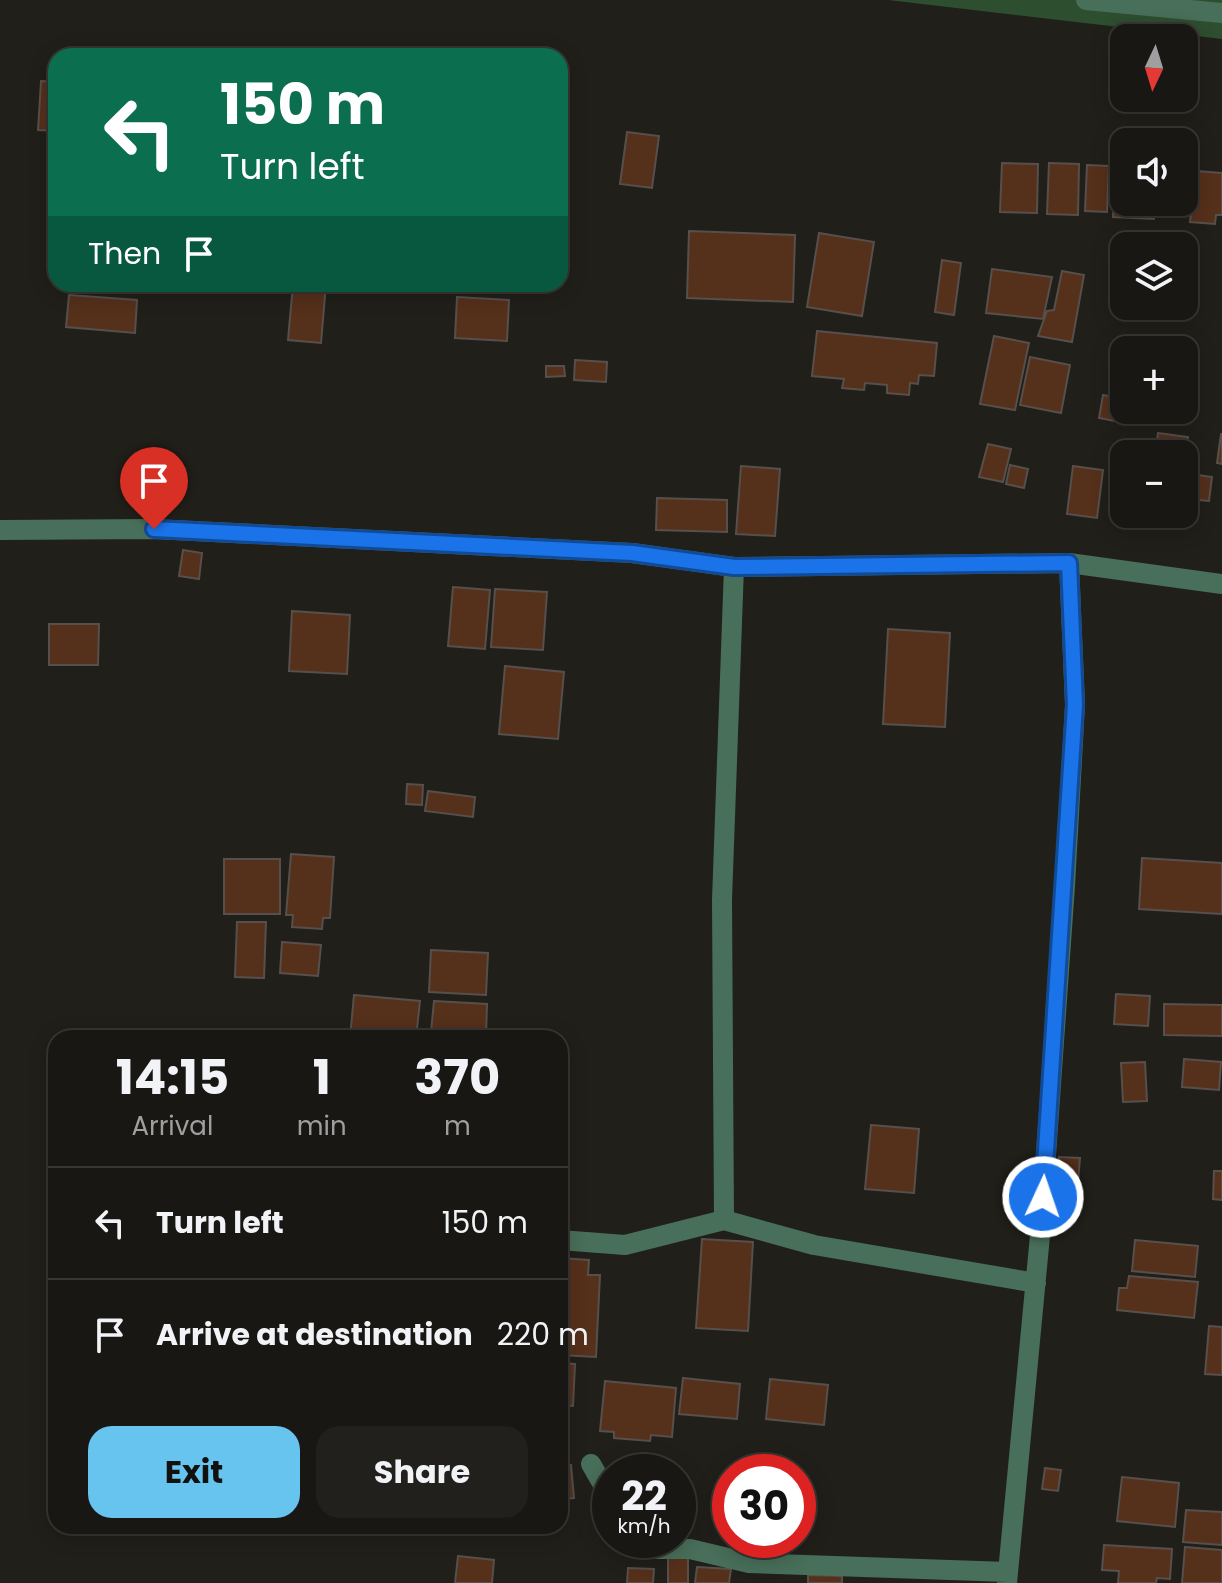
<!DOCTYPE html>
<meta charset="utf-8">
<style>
:root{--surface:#191713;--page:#22201c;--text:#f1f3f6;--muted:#9f9fa0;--line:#373633;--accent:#66c4ef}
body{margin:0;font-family:Poppins,sans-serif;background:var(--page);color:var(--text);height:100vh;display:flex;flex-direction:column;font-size:30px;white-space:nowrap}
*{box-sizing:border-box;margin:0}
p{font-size:26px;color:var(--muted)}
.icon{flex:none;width:44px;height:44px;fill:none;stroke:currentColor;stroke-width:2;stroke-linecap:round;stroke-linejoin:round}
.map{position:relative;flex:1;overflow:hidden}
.sheet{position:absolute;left:48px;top:1030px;width:520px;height:504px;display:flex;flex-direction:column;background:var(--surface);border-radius:24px;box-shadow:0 4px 20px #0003,0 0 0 2px var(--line)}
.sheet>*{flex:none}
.guide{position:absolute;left:48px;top:48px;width:520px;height:244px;border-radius:24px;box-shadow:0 4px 20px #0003,0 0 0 2px var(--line);background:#0b6e4f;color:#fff;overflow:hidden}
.needle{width:52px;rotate:184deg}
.controls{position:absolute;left:1110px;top:24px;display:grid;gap:16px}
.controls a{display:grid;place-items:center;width:88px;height:88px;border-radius:16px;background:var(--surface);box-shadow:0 4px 20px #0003,0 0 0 2px var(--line);font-size:40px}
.speed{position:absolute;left:592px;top:1454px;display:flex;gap:16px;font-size:40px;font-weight:700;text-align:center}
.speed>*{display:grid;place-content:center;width:104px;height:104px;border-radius:50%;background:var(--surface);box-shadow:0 4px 20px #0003,0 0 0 2px var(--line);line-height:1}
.speed small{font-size:20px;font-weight:400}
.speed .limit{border:12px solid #d22;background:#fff;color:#111}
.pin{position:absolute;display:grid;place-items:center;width:68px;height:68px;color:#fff;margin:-82px -34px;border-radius:50% 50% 50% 0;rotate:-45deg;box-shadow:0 0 8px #0007}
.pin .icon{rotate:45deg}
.me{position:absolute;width:88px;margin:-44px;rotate:3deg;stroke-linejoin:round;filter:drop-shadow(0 0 6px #0008)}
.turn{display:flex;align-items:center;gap:28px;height:168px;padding:0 40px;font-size:36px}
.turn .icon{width:104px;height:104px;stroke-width:2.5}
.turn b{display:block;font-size:56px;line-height:68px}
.then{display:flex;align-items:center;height:76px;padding:0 40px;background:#0003;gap:16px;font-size:30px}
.eta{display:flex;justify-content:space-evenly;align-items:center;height:136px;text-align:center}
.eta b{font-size:48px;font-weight:700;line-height:56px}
.cta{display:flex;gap:16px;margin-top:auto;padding:16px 40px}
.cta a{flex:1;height:92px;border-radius:24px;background:var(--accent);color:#111;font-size:32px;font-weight:700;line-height:92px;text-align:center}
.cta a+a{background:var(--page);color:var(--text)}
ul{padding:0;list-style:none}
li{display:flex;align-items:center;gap:24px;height:112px;padding:0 40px;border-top:2px solid var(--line)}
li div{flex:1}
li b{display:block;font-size:30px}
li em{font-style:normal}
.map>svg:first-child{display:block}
.green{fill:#2e4e30}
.building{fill:#55301b;stroke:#574f4b;stroke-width:2}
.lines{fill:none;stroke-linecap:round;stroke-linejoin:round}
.minor{stroke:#486f59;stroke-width:20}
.route-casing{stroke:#114b97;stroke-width:20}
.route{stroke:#1a73e8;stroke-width:14}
</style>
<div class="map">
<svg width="1222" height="1583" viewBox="0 0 1222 1583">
<rect width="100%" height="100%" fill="#211f19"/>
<path class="green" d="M 888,0 L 1222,0 L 1222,39 Z"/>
<path class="building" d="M 41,81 L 56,82 L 56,131 L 38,130 Z
M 627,132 L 659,136 L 652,188 L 620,184 Z
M 1002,163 L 1038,164 L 1037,213 L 1000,212 Z
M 1049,163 L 1079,164 L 1078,215 L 1047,214 Z
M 1087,165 L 1109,166 L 1107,212 L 1085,211 Z
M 1116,170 L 1124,171 L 1124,202 L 1155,202 L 1154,219 L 1113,217 Z
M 1184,170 L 1222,173 L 1222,215 L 1216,215 L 1215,224 L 1190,222 L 1191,213 L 1170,211 L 1170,202 L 1184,202 Z
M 689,231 L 795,235 L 793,302 L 687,298 Z
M 819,233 L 874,242 L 862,316 L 807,307 Z
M 942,260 L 961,263 L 954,315 L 935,312 Z
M 992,269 L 1052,277 L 1043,319 L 986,313 Z
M 1062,271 L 1084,275 L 1072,342 L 1038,336 L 1047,311 L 1054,310 Z
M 293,284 L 326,284 L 321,343 L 288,340 Z
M 69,295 L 137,300 L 135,333 L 66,327 Z
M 457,297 L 509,300 L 507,341 L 455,338 Z
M 817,331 L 937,343 L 934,376 L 919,375 L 918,384 L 910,383 L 909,395 L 887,393 L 887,385 L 865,383 L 864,390 L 842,388 L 844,379 L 812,376 Z
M 994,336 L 1029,343 L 1015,410 L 980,404 Z
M 1030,357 L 1070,365 L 1061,413 L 1020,405 Z
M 575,360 L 607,362 L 606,382 L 574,380 Z
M 546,366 L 564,366 L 565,376 L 546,377 Z
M 1103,395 L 1124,399 L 1124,410 L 1139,410 L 1136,425 L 1099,418 Z
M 1158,433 L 1188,437 L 1184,468 L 1184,454 L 1155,454 Z
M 1221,434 L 1222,434 L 1222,464 L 1217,463 Z
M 988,444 L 1011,449 L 1003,482 L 979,477 Z
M 1010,465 L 1028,469 L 1024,488 L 1006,484 Z
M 741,466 L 780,469 L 775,536 L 736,534 Z
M 1073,466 L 1103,470 L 1097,518 L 1067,514 Z
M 1191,474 L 1212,477 L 1209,501 L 1188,499 Z
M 657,498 L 727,500 L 727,532 L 656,530 Z
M 183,550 L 202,553 L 199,579 L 179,576 Z
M 453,587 L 490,590 L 485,649 L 448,646 Z
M 495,589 L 547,592 L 543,650 L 491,647 Z
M 292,611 L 350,615 L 347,674 L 289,671 Z
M 49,624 L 99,624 L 98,665 L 49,665 Z
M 888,629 L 950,633 L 945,727 L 883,724 Z
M 505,666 L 564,672 L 558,739 L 499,734 Z
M 407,784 L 423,785 L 422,805 L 406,804 Z
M 428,791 L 475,797 L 473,817 L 425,811 Z
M 291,854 L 334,857 L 330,918 L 323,918 L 322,929 L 292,927 L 293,915 L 286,915 Z
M 1142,858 L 1222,863 L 1222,914 L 1139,909 Z
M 224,859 L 280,859 L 280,914 L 224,914 Z
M 237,922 L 266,922 L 264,978 L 235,977 Z
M 282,942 L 321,945 L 318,976 L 280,973 Z
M 431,950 L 488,953 L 486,995 L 429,992 Z
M 1116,994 L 1150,996 L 1148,1026 L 1114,1024 Z
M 354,995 L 420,1001 L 416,1038 L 350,1038 Z
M 434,1001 L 487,1004 L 486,1036 L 431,1032 Z
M 1164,1004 L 1222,1005 L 1222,1036 L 1164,1035 Z
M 1184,1059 L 1221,1062 L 1219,1090 L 1182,1087 Z
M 1145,1062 L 1147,1101 L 1123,1102 L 1121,1063 Z
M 871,1125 L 919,1129 L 914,1193 L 865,1189 Z
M 1059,1157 L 1080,1158 L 1078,1183 L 1058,1182 Z
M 1214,1171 L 1222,1171 L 1222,1200 L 1213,1199 Z
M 702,1239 L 753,1242 L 748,1331 L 696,1328 Z
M 1135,1240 L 1198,1246 L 1195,1277 L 1132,1271 Z
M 560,1258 L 589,1260 L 588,1275 L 600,1275 L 596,1357 L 560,1355 Z
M 1129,1276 L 1198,1282 L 1194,1318 L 1117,1310 L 1119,1288 L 1127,1288 Z
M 1209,1326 L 1222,1327 L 1222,1375 L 1205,1374 Z
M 560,1363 L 575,1364 L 573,1406 L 560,1405 Z
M 683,1378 L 740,1384 L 737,1419 L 679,1414 Z
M 770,1379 L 828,1385 L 824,1425 L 766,1419 Z
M 605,1381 L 676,1388 L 672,1437 L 651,1435 L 650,1441 L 614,1438 L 614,1432 L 600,1431 Z
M 571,1465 L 574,1498 L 560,1499 L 560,1466 Z
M 1045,1468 L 1061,1470 L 1058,1491 L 1042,1489 Z
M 1122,1477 L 1179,1483 L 1175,1527 L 1117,1521 Z
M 1186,1510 L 1222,1512 L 1222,1545 L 1183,1542 Z
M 1104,1545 L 1172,1549 L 1170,1579 L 1157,1578 L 1156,1583 L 1118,1583 L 1119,1571 L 1102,1570 Z
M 1185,1547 L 1222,1550 L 1222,1583 L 1182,1583 Z
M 458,1556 L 494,1560 L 492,1583 L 455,1583 Z
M 668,1557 L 688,1558 L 688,1583 L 668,1583 Z
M 697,1567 L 731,1569 L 729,1583 L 695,1583 Z
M 628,1568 L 654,1569 L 653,1583 L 627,1583 Z
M 808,1575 L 842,1576 L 842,1583 L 808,1583 Z"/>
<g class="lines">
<path class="minor" d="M 1086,0 L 1222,13
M 0,530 L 154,529 L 632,553 L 734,567 L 1069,563 L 1222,584
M 724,1220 L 722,900 L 734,567
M 560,1240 L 625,1245 L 724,1220 L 814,1245 L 1036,1283
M 591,1464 L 610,1497
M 639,1540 L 652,1549 L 690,1549 L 749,1563 L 1008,1572
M 1007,1583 L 1041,1225 L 1065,886 L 1075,705 L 1069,563"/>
</g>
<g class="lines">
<defs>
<path id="route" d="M 154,529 L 632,553 L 734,567 L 1069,563 L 1075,705 L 1043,1197"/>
</defs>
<use href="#route" class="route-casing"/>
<use href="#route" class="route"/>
</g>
</svg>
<div class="controls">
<a><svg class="needle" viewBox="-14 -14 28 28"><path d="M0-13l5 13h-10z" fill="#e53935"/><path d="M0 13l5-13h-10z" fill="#9f9fa0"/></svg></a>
<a><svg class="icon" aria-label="sound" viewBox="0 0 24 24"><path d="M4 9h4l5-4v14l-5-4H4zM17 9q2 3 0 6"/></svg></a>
<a><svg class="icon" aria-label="layers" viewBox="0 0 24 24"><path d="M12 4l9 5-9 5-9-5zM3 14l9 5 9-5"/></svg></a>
<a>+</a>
<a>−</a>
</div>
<div class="speed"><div>22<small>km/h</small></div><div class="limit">30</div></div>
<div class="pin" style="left:154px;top:529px;background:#d93025"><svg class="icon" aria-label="arrive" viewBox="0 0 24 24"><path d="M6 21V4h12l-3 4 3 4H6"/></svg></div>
<svg class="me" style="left:1043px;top:1197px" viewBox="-20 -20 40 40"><circle r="17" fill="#1a73e8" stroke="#fff" stroke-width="3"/><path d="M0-11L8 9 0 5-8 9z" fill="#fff"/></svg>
<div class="guide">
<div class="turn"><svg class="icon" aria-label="left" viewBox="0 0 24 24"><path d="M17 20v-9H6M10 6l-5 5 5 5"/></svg><div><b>150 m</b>Turn left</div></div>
<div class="then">Then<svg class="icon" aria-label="arrive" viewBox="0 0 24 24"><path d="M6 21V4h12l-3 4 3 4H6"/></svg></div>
</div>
<section class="sheet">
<div class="eta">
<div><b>14:15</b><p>Arrival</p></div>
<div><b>1</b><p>min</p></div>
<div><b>370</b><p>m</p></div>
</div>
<ul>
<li><svg class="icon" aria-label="left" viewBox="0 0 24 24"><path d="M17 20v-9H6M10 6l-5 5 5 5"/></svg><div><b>Turn left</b></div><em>150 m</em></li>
<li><svg class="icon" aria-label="arrive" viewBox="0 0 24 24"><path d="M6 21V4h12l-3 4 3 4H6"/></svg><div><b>Arrive at destination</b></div><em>220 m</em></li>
</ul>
<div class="cta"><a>Exit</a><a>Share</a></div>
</section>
</div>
